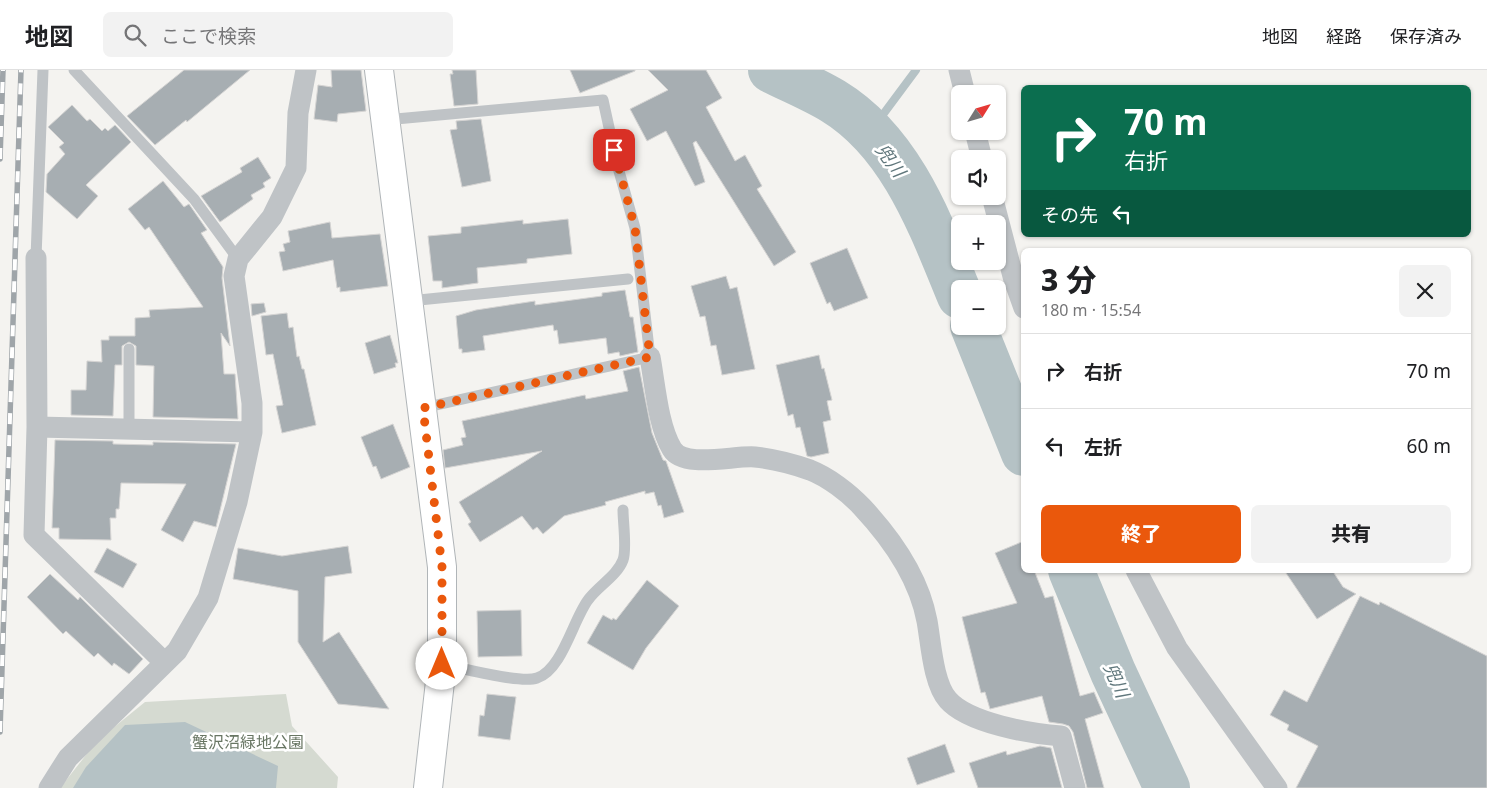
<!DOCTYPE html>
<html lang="ja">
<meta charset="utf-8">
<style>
:root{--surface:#fff;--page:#f2f2f2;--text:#202124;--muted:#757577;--line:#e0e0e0;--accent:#ea580c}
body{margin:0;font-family:"Noto Sans","Noto Sans JP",sans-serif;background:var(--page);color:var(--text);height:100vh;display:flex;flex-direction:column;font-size:19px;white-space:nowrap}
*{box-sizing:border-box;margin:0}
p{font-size:16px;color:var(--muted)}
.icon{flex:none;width:28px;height:28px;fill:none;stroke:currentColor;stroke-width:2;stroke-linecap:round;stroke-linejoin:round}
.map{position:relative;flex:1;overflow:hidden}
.panel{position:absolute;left:1021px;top:178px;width:450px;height:325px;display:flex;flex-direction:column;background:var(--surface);border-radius:8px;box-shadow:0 1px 4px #0004}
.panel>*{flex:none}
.hud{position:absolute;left:1021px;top:15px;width:450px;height:152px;border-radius:8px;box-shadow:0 1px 4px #0004;background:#0b6e4f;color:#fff;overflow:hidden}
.needle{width:32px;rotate:53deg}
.fabs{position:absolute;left:951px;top:15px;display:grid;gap:10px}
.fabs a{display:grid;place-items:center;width:55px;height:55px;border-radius:8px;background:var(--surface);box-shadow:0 1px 4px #0004;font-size:25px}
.pin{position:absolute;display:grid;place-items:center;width:42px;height:42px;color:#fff;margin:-21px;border-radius:10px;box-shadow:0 2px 8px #0006}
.me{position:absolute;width:55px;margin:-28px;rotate:0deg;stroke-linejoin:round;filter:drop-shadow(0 0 4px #0008)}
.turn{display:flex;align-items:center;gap:18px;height:105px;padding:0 20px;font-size:22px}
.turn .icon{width:65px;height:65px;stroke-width:2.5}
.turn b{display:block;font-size:35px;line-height:42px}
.then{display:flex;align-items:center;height:48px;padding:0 20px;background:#0003;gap:10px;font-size:19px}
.round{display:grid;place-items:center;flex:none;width:52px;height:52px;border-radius:8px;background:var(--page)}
.summary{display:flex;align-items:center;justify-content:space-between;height:85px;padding:0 20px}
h1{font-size:30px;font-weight:800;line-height:38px}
.button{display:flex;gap:10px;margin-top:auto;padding:10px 20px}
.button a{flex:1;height:58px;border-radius:8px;background:var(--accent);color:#fff;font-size:20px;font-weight:800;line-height:58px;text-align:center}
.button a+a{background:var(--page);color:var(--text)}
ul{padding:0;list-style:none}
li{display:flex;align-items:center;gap:15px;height:75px;padding:0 20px;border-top:1px solid var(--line)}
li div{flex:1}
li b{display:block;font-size:19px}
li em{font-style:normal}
header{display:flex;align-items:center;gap:30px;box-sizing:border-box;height:70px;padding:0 25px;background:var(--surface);border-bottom:1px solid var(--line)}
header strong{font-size:24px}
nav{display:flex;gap:28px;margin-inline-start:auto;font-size:18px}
.search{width:350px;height:45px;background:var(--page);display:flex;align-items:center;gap:12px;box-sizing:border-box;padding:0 18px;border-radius:8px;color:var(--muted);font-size:19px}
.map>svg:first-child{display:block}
.green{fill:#d5dad1}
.water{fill:#b5c2c5}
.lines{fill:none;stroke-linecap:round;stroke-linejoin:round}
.stream{stroke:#b5c2c5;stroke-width:8}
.river{stroke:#b5c2c5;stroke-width:46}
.building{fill:#a7aeb2;stroke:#d5d4d3}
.secondary-casing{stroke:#b0b5b8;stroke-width:30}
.lane{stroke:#bfc3c6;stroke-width:11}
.street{stroke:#bfc3c6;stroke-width:21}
.secondary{stroke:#fff;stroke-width:28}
.rail-casing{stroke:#9fa5a9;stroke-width:5.5}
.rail{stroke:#fff;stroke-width:4;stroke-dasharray:11;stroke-linecap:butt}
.route{stroke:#ea580c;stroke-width:9;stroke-dasharray:0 16.2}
.labels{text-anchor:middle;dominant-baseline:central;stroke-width:5;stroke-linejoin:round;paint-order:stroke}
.park-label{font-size:16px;fill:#687663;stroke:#fff}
.water-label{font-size:18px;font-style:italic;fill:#60777c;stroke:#fff}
</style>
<header>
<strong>地図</strong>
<div class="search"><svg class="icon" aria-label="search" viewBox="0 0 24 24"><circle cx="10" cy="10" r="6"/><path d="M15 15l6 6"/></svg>ここで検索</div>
<nav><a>地図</a><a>経路</a><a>保存済み</a></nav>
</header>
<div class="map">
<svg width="1487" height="718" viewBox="0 0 1487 718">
<rect width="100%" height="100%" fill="#f4f3f0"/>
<path class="green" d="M 286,624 L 292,656 L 338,707 L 337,718 L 60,718 L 97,671 L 145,632 Z"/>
<path class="water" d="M 185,652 L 278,696 L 276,718 L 73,718 L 86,697 L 125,655 Z"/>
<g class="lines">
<path class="stream" d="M 870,62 L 916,0"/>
<path class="river" d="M 771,0 C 791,10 813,19 833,31 C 902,73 931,156 960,226
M 973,256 L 1024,383
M 1071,500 L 1113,602 L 1167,718"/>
</g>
<path class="building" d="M 184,0 L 250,0 L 187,52 L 186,50 L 155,75 L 127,46 Z
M 331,0 L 361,0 L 366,41 L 338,44 L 337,52 L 314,49 L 318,15 L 332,17 Z
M 452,0 L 476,0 L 478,34 L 454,36 L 450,4 L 453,4 Z
M 570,0 L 635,0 L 635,1 L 580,23 Z
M 648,0 L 706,0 L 722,28 L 706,37 L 735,91 L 745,85 L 762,116 L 757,119 L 796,182 L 774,196 L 696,71 L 693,73 L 705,112 L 695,116 L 666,61 L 647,71 L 630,39 L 668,20 Z
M 72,35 L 87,51 L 90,49 L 102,61 L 105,58 L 108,61 L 115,55 L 131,72 L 86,115 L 98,126 L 77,149 L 46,122 L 47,104 L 65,84 L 59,77 L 64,73 L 48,57 Z
M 481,49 L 491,111 L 462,117 L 450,60 L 457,59 L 456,51 Z
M 258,87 L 271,108 L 263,113 L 265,117 L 251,125 L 253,129 L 220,152 L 201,126 L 242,102 L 240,98 Z
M 163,111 L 184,137 L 189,134 L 207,160 L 201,163 L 223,197 L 222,208 L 230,276 L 221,263 L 224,304 L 235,304 L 238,349 L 153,347 L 154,296 L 136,295 L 136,276 L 129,272 L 122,276 L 122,295 L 115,295 L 113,346 L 71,345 L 71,320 L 86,320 L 87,291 L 102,292 L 101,270 L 109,270 L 109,266 L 135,266 L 135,248 L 150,247 L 149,240 L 203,237 L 149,157 L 145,160 L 128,139 Z
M 568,149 L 572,184 L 527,189 L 527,193 L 477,198 L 478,213 L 442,218 L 442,211 L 433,211 L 428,166 L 461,163 L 461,157 L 523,150 L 523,154 Z
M 330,152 L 332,168 L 380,164 L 388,216 L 340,222 L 340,217 L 337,218 L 333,190 L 283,201 L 279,182 L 285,181 L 283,174 L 290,172 L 288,161 Z
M 847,178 L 868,228 L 834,241 L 830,232 L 827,234 L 810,193 Z
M 726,206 L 730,219 L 737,217 L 755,299 L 722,305 L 716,275 L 711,276 L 705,246 L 700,247 L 691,216 Z
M 625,220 L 630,247 L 633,247 L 638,282 L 620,286 L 619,282 L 608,284 L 606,268 L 559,274 L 557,260 L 554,261 L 553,255 L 483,266 L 485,280 L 462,283 L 462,279 L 459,279 L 456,246 L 476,240 L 535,231 L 535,235 L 602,226 L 602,223 Z
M 264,233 L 266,242 L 252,246 L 251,234 Z
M 287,243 L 289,258 L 293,257 L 297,287 L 299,286 L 302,299 L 304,299 L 316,355 L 282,363 L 276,336 L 283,335 L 273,284 L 266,285 L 261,246 Z
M 390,265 L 398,293 L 395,293 L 396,297 L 374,304 L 365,273 Z
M 819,285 L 822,299 L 824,298 L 832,330 L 827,331 L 831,350 L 823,352 L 829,383 L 811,387 L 807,386 L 800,357 L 796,358 L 793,344 L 788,346 L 776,295 Z
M 639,297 L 652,363 L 663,390 L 666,391 L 684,442 L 664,448 L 661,435 L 658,436 L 654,422 L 645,424 L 645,421 L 605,432 L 606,435 L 564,446 L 543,464 L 537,457 L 533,460 L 522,446 L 480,472 L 468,454 L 471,452 L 459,432 L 542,381 L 445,398 L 443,380 L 463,375 L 461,368 L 466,367 L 462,351 L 585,325 L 586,329 L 628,321 L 623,301 Z
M 393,354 L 410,397 L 381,409 L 376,396 L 373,397 L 361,367 Z
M 55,370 L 113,371 L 113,374 L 153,375 L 153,372 L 236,374 L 216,457 L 194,451 L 183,472 L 161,460 L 186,414 L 121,413 L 119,439 L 116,439 L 116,448 L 110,448 L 111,470 L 59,469 L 59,458 L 52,458 Z
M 1024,471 L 1024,500 L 1034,500 L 1045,528 L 1053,526 L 1080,626 L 1094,622 L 1103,643 L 1085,649 L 1104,718 L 1087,718 L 1073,662 L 1069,656 L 1063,654 L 1049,652 L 1042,626 L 990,639 L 985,622 L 981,623 L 962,547 L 1017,533 L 995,483 Z
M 348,476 L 352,503 L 325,507 L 323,572 L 339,562 L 389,639 L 338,634 L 298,572 L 298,521 L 233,509 L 238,478 L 282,486 Z
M 107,478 L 137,494 L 123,518 L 94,502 Z
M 1284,500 L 1332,500 L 1343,517 L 1356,524 L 1317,549 Z
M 50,504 L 78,530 L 80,527 L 143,589 L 129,604 L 114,593 L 112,596 L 98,583 L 94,587 L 66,561 L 63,564 L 27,527 Z
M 647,510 L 679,536 L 646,578 L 633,600 L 587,573 L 603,545 L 612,550 L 613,548 L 616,550 Z
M 1360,526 L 1379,535 L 1380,532 L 1487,586 L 1487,718 L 1296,718 L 1318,676 L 1287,660 L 1289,655 L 1270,645 L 1284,620 L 1307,632 Z
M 521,540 L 522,586 L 478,587 L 477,541 Z
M 487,624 L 516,627 L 510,670 L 478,666 L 480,645 L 484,646 Z
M 945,674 L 955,702 L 917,715 L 907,688 Z
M 1040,676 L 1051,678 L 1062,718 L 978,718 L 969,693 L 1006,681 L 1007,685 Z"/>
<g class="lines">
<defs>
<path id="secondary" d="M 379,0 L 442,497 L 442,594 L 428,718"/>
</defs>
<use href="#secondary" class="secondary-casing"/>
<path class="lane" d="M 74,0 L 194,129 L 238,189
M 385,50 L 603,30 L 617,94 L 635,158 L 650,287 L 423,338
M 36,188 L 43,0
M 409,231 L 628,209
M 129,279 L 129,360
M 442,594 C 462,598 520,614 537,608 C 562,600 573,550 588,530 C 598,516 617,506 623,490 C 627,480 623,452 623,440"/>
<path class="street" d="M 959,0 L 965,24
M 975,61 L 982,89
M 992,126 L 1014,210 L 1024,238
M 36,188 L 37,357 L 34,465 L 164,592
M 650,287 C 655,314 658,356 672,379 C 684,399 735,385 755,387 C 773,389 793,394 810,400 C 828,407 849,423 862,437 C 891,468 919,508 927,551 C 931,573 933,613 948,630 C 968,653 1031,664 1061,666 L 1075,718
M 37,357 L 252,362
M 1136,500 L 1177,578 L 1277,718
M 49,718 L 68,688 L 177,581 L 208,528 L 237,432 L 252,362 L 252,333 L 234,206 L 238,189 L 272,147 L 296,98 L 298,43 L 306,0"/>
<use href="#secondary" class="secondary"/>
<defs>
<path id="rail" d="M 0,89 L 3,0
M 0,662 L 21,0"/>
</defs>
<use href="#rail" class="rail-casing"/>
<use href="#rail" class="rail"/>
</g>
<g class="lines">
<path class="route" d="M 442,594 L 442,497 L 423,338 L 650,287 L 635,158 L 614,80"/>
</g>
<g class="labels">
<g class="park-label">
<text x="248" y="672">蟹沢沼緑地公園</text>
</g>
<g class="water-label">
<text transform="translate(891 90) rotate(54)">兜川</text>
<text transform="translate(1117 610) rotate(66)">兜川</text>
</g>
</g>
</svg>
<div class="fabs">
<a><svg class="needle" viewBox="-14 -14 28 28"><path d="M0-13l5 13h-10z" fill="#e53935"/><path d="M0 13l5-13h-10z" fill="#757577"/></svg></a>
<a><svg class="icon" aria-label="sound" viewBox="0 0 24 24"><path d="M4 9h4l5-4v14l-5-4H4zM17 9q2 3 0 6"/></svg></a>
<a>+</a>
<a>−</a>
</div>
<div class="pin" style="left:614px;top:80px;background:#d93025"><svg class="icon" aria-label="arrive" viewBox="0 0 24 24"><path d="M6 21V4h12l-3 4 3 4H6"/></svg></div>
<svg class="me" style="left:442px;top:594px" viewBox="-20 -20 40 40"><circle r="19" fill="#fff"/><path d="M0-13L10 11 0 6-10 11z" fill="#ea580c"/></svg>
<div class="hud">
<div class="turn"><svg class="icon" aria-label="right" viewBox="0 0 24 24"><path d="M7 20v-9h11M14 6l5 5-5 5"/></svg><div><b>70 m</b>右折</div></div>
<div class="then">その先<svg class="icon" aria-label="left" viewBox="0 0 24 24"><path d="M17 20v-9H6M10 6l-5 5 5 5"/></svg></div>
</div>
<section class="panel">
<div class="summary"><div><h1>3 分</h1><p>180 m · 15:54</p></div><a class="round"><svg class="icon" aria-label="close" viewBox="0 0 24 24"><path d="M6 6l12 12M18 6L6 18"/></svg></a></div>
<ul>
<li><svg class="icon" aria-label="right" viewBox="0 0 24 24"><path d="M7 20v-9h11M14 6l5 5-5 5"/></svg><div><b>右折</b></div><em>70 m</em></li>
<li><svg class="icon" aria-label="left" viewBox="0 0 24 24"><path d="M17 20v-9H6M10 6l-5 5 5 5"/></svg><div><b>左折</b></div><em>60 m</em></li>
</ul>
<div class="button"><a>終了</a><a>共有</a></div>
</section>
</div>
